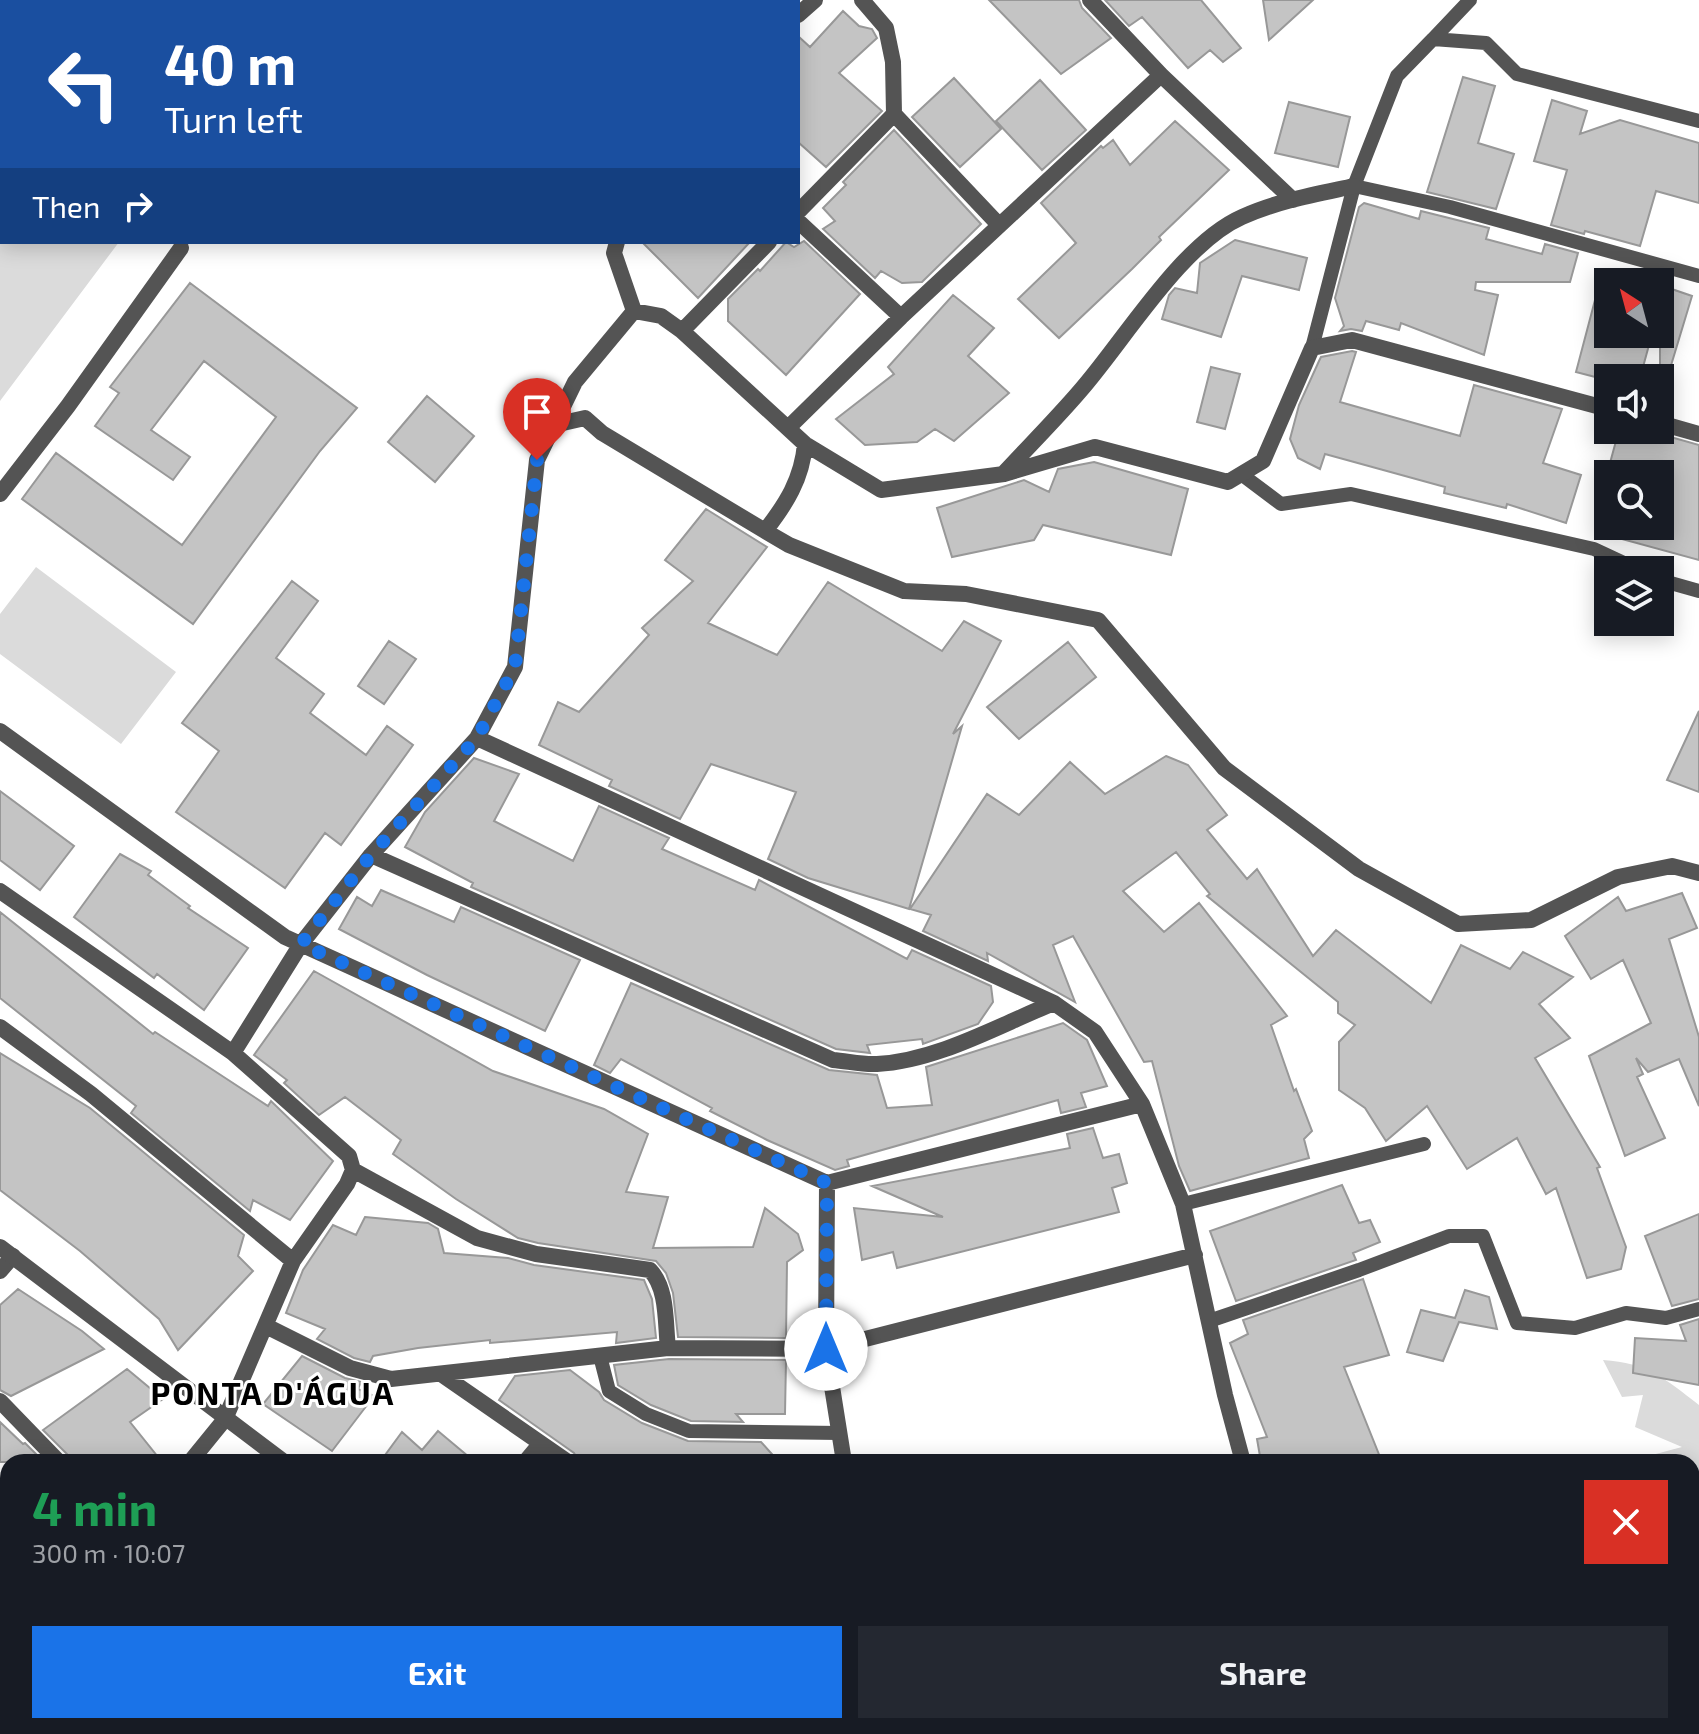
<!DOCTYPE html>
<meta charset="utf-8">
<style>
:root{--surface:#171b24;--page:#242831;--text:#f1f3f6;--muted:#9ea1a6;--accent:#1a73e8}
body{margin:0;font-family:"Exo 2",sans-serif;background:var(--page);color:var(--text);height:100vh;display:flex;flex-direction:column;font-size:30px;white-space:nowrap}
*{box-sizing:border-box;margin:0}
p{font-size:26px;color:var(--muted)}
.icon{flex:none;width:44px;height:44px;fill:none;stroke:currentColor;stroke-width:2;stroke-linecap:round;stroke-linejoin:round}
.map{position:relative;flex:1;overflow:hidden}
.drawer{position:absolute;left:0px;top:1454px;width:1700px;height:280px;display:flex;flex-direction:column;background:var(--surface);border-radius:24px 24px 0 0;box-shadow:0 4px 20px #0003}
.drawer>*{flex:none}
.hud{position:absolute;left:0px;top:0px;width:800px;height:244px;box-shadow:0 4px 20px #0003;background:#1a4fa0;color:#fff;overflow:hidden}
.needle{width:52px;rotate:324deg}
.tools{position:absolute;left:1594px;top:268px;display:grid;gap:16px}
.tools a{display:grid;place-items:center;width:80px;height:80px;border-radius:0px;background:var(--surface);box-shadow:0 4px 20px #0003;font-size:40px}
.pin{position:absolute;display:grid;place-items:center;width:68px;height:68px;color:#fff;margin:-82px -34px;border-radius:50% 50% 50% 0;rotate:-45deg;box-shadow:0 0 8px #0007}
.pin .icon{rotate:45deg}
.me{position:absolute;width:88px;margin:-44px;rotate:0deg;stroke-linejoin:round;filter:drop-shadow(0 0 6px #0008)}
.turn{display:flex;align-items:center;gap:28px;height:168px;padding:0 32px;font-size:36px}
.turn .icon{width:104px;height:104px;stroke-width:2.5}
.turn b{display:block;font-size:56px;line-height:68px}
.then{display:flex;align-items:center;height:76px;padding:0 32px;background:#0003;gap:16px;font-size:30px}
.round{display:grid;place-items:center;flex:none;width:84px;height:84px;border-radius:0px;background:var(--page)}
.overview{display:flex;align-items:center;justify-content:space-between;height:136px;padding:0 32px}
h1{font-size:48px;font-weight:700;line-height:60px;color:#1e9e55}
.action{display:flex;gap:16px;margin-top:auto;padding:16px 32px}
.action a{flex:1;height:92px;border-radius:0px;background:var(--accent);color:#fff;font-size:32px;font-weight:700;line-height:92px;text-align:center}
.action a+a{background:var(--page);color:var(--text)}
.map>svg:first-child{display:block}
.green{fill:#dbdbdb}
.building{fill:#c4c4c4;stroke:#989898;stroke-width:2}
.lines{fill:none;stroke-linecap:round;stroke-linejoin:round}
.service{stroke:#545454;stroke-width:14}
.minor{stroke:#545454;stroke-width:16}
.tertiary{stroke:#545454;stroke-width:16}
.route{stroke:#1a73e8;stroke-width:14;stroke-dasharray:0 25.2}
.labels{text-anchor:middle;dominant-baseline:central;stroke-width:6;stroke-linejoin:round;paint-order:stroke}
.district-label{font-size:32px;font-weight:bold;letter-spacing:2px;fill:#000;stroke:#fff}
</style>
<div class="map">
<svg width="1699" height="1734" viewBox="0 0 1699 1734">
<rect width="100%" height="100%" fill="#fff"/>
<path class="green" d="M 0,118 L 2,242 L 119,242 L 0,401 Z
M 36,567 L 176,672 L 121,744 L 0,654 L 0,614 Z
M 1603,1360 C 1648,1363 1664,1378 1699,1405 L 1699,1550 L 1692,1549 L 1692,1462 L 1639,1462 L 1637,1459 L 1682,1447 L 1635,1427 L 1643,1395 L 1622,1397 Z"/>
<path class="building" d="M 989,0 L 1079,0 L 1082,8 L 1111,38 L 1061,74 Z
M 1105,0 L 1201,0 L 1241,48 L 1223,62 L 1210,50 L 1188,68 L 1142,17 L 1129,26 Z
M 1263,0 L 1313,0 L 1269,40 Z
M 843,11 L 859,26 L 872,29 L 877,38 L 839,73 L 882,111 L 826,167 L 798,142 L 798,36 L 810,47 Z
M 1463,77 L 1495,86 L 1478,143 L 1514,154 L 1496,209 L 1427,192 Z
M 954,78 L 1001,129 L 960,167 L 912,117 Z
M 1040,80 L 1086,130 L 1042,170 L 996,121 Z
M 1552,100 L 1587,111 L 1580,134 L 1620,120 L 1699,143 L 1699,203 L 1656,191 L 1640,246 L 1585,231 L 1584,234 L 1551,225 L 1567,170 L 1534,161 Z
M 1289,102 L 1350,117 L 1338,167 L 1275,153 Z
M 1175,121 L 1229,170 L 1159,237 L 1161,240 L 1132,269 L 1059,338 L 1018,299 L 1076,243 L 1041,203 L 1101,146 L 1103,148 L 1113,140 L 1130,165 Z
M 894,130 L 981,224 L 922,282 L 902,283 L 881,271 L 875,278 L 823,229 L 835,221 L 823,208 L 846,185 L 843,182 Z
M 1364,203 L 1419,219 L 1421,211 L 1489,228 L 1486,239 L 1542,254 L 1545,244 L 1578,253 L 1570,282 L 1476,282 L 1475,290 L 1498,295 L 1484,355 L 1401,323 L 1399,330 L 1366,321 L 1362,331 L 1351,329 L 1340,331 L 1344,326 L 1335,298 L 1359,207 Z
M 1235,240 L 1307,258 L 1299,290 L 1242,276 L 1221,337 L 1162,319 L 1169,295 L 1175,288 L 1197,293 L 1200,263 Z
M 804,241 L 860,294 L 786,375 L 728,321 L 728,299 L 758,269 L 760,271 L 786,242 L 794,247 Z
M 642,242 L 750,242 L 698,298 Z
M 1600,281 L 1608,282 L 1608,334 L 1652,334 L 1640,378 L 1599,378 L 1576,372 Z
M 190,283 L 357,408 L 320,451 L 193,624 L 22,499 L 56,453 L 182,545 L 276,417 L 204,361 L 151,430 L 190,457 L 173,480 L 95,426 L 119,393 L 110,387 Z
M 1660,285 L 1692,296 L 1666,382 L 1660,382 Z
M 953,295 L 994,328 L 968,356 L 1009,393 L 954,441 L 935,429 L 917,442 L 865,445 L 836,419 L 894,374 L 888,367 Z
M 1352,351 L 1356,352 L 1340,402 L 1460,436 L 1474,385 L 1562,409 L 1543,463 L 1581,475 L 1566,523 L 1507,504 L 1506,508 L 1444,493 L 1445,487 L 1325,454 L 1320,469 L 1298,458 L 1290,439 L 1299,405 L 1319,361 L 1321,357 Z
M 1211,367 L 1240,374 L 1225,429 L 1197,422 Z
M 427,396 L 474,436 L 435,482 L 388,442 Z
M 1619,430 L 1646,430 L 1699,445 L 1699,560 L 1600,533 L 1601,526 L 1660,526 L 1660,474 L 1607,474 Z
M 1094,462 L 1188,489 L 1171,555 L 1043,525 L 1034,540 L 952,557 L 937,508 L 1024,480 L 1049,492 L 1058,469 Z
M 706,509 L 767,547 L 708,623 L 777,655 L 828,582 L 942,651 L 964,621 L 1001,641 L 953,734 L 962,726 L 909,909 L 808,878 L 768,859 L 796,792 L 711,764 L 680,819 L 609,786 L 612,780 L 539,745 L 558,702 L 579,712 L 649,635 L 642,628 L 693,581 L 665,560 Z
M 292,581 L 318,601 L 276,658 L 324,694 L 310,713 L 366,755 L 387,726 L 413,745 L 341,845 L 325,833 L 285,888 L 176,812 L 219,751 L 182,723 Z
M 389,641 L 416,659 L 384,704 L 358,686 Z
M 1068,642 L 1096,677 L 1019,739 L 987,707 Z
M 1699,711 L 1699,792 L 1667,780 Z
M 1166,756 L 1188,765 L 1227,815 L 1207,830 L 1247,879 L 1257,869 L 1313,956 L 1336,930 L 1431,1003 L 1461,945 L 1510,969 L 1523,952 L 1573,977 L 1539,1004 L 1570,1038 L 1535,1058 L 1600,1167 L 1597,1168 L 1626,1247 L 1621,1269 L 1587,1278 L 1556,1188 L 1546,1194 L 1517,1138 L 1467,1169 L 1427,1106 L 1386,1141 L 1365,1108 L 1339,1090 L 1339,1042 L 1355,1025 L 1338,1013 L 1338,1002 L 1207,896 L 1210,894 L 1176,852 L 1123,891 L 1164,932 L 1199,903 L 1287,1016 L 1271,1025 L 1294,1091 L 1296,1089 L 1312,1131 L 1304,1139 L 1309,1158 L 1190,1191 L 1179,1166 L 1152,1061 L 1144,1062 L 1073,936 L 1053,945 L 1075,1002 L 987,953 L 988,961 L 923,931 L 931,915 L 910,909 L 987,794 L 1019,815 L 1070,762 L 1105,794 Z
M 474,758 L 519,774 L 494,821 L 573,861 L 599,806 L 669,838 L 662,849 L 755,890 L 759,880 L 907,959 L 912,950 L 991,986 L 993,1002 L 978,1024 L 923,1044 L 922,1039 L 867,1045 L 870,1053 L 836,1049 L 471,887 L 473,883 L 405,847 L 425,812 Z
M 0,791 L 74,846 L 40,890 L 0,860 Z
M 120,854 L 151,871 L 148,875 L 190,906 L 188,908 L 248,948 L 204,1010 L 157,974 L 154,978 L 74,917 Z
M 381,890 L 454,922 L 461,907 L 580,960 L 545,1031 L 427,975 L 339,929 L 357,897 L 372,906 Z
M 1682,893 L 1697,928 L 1669,939 L 1699,1037 L 1699,1106 L 1679,1059 L 1648,1072 L 1636,1058 L 1643,1074 L 1637,1077 L 1665,1138 L 1625,1156 L 1589,1056 L 1651,1023 L 1623,960 L 1591,979 L 1565,936 L 1618,897 L 1626,911 Z
M 0,912 L 153,1034 L 155,1032 L 268,1106 L 271,1101 L 333,1161 L 290,1220 L 253,1200 L 250,1211 L 131,1113 L 136,1106 L 0,998 Z
M 314,971 L 493,1071 L 604,1109 L 648,1134 L 626,1192 L 668,1197 L 653,1248 L 753,1247 L 765,1208 L 798,1234 L 803,1250 L 787,1262 L 786,1338 L 678,1337 L 673,1293 L 666,1273 L 656,1261 L 538,1243 L 518,1238 L 456,1199 L 393,1154 L 401,1140 L 345,1097 L 319,1115 L 284,1083 L 287,1080 L 254,1055 Z
M 631,983 L 829,1070 L 877,1075 L 887,1108 L 932,1105 L 926,1067 L 1063,1023 L 1087,1040 L 1107,1086 L 1081,1093 L 1086,1107 L 1061,1113 L 1058,1100 L 847,1160 L 849,1166 L 835,1170 L 767,1140 L 710,1111 L 712,1108 L 621,1059 L 610,1073 L 594,1065 Z
M 0,1053 L 90,1108 L 244,1235 L 238,1256 L 253,1271 L 178,1350 L 159,1319 L 80,1251 L 0,1190 Z
M 1093,1128 L 1103,1158 L 1119,1154 L 1127,1183 L 1112,1188 L 1119,1212 L 897,1268 L 893,1252 L 862,1260 L 854,1208 L 943,1217 L 872,1186 L 1070,1148 L 1067,1134 Z
M 1342,1185 L 1359,1223 L 1370,1220 L 1380,1242 L 1353,1253 L 1356,1260 L 1236,1301 L 1210,1231 Z
M 1699,1214 L 1699,1299 L 1672,1306 L 1645,1236 Z
M 365,1217 L 428,1223 L 438,1229 L 444,1253 L 508,1258 L 534,1265 L 644,1280 L 652,1299 L 656,1338 L 616,1343 L 617,1332 L 490,1343 L 490,1340 L 418,1348 L 373,1356 L 370,1362 L 354,1358 L 317,1339 L 325,1329 L 286,1313 L 303,1270 L 333,1225 L 356,1235 Z
M 1363,1279 L 1389,1355 L 1344,1367 L 1382,1462 L 1261,1462 L 1257,1439 L 1267,1437 L 1230,1343 L 1248,1334 L 1243,1320 Z
M 18,1289 L 82,1331 L 104,1349 L 11,1396 L 0,1390 L 0,1305 Z
M 1465,1290 L 1489,1297 L 1497,1329 L 1459,1322 L 1443,1361 L 1407,1352 L 1421,1310 L 1455,1318 Z
M 1699,1319 L 1699,1385 L 1633,1373 L 1635,1338 L 1686,1341 L 1680,1325 Z
M 302,1356 L 345,1378 L 361,1382 L 358,1389 L 374,1396 L 332,1451 L 263,1404 Z
M 669,1359 L 786,1360 L 785,1414 L 736,1414 L 743,1422 L 691,1421 L 651,1405 L 618,1385 L 614,1365 Z
M 127,1369 L 163,1399 L 130,1422 L 162,1462 L 70,1462 L 67,1454 L 43,1430 Z
M 570,1370 L 599,1392 L 604,1400 L 642,1423 L 688,1441 L 761,1442 L 779,1462 L 579,1462 L 574,1453 L 499,1400 L 515,1376 Z
M 0,1422 L 23,1444 L 25,1443 L 44,1462 L 0,1462 Z
M 438,1431 L 475,1462 L 380,1462 L 402,1432 L 422,1450 Z"/>
<g class="lines">
<path class="service" d="M 115,0 L 118,2
M 1433,39 L 1470,0
M 1354,186 L 1450,207 L 1699,276
M 1312,348 L 1354,186 L 1397,76 L 1433,39 L 1486,43 L 1517,74 L 1699,121
M 1241,474 L 1281,504 L 1351,494 L 1594,549 L 1639,570
M 1660,580 L 1699,591
M 1183,1204 L 1424,1144
M 1209,1321 L 1359,1270 L 1449,1236 L 1483,1236 L 1517,1323 L 1575,1328 L 1626,1313 L 1666,1318 L 1699,1309
M 600,1356 L 609,1391 L 646,1414 L 689,1431 L 840,1433
M 916,1726 L 916,1734
M 80,1734 L 102,1726
M 1376,1734 L 1382,1726"/>
<path class="minor" d="M 357,0 L 360,2
M 580,0 L 583,2
M 862,0 L 886,28 L 893,62 L 894,114 L 999,225
M 411,2 L 413,0
M 618,2 L 619,0
M 798,15 L 815,0
M 1161,75 L 1293,200
M 798,212 L 894,114
M 798,221 L 901,317
M 617,242 L 614,253 L 634,311
M 682,331 L 769,242
M 1660,423 L 1699,434
M 554,425 L 575,382 L 634,311 L 661,316 L 682,331 L 805,444 L 881,490 L 1004,474 L 1095,447 L 1228,482 L 1263,461 L 1312,348 L 1352,340 L 1608,409
M 788,428 L 901,317 L 1161,75 L 1090,0
M 1005,472 C 1030,445 1056,419 1080,391 C 1124,341 1181,244 1242,217 C 1277,201 1317,194 1354,186
M 0,494 L 68,406 L 181,248
M 765,531 C 786,504 802,479 805,444
M 0,731 L 285,937 L 827,1183 L 1142,1104
M 477,738 L 1054,1003 L 1095,1032 L 1142,1104 L 1183,1204 L 1225,1395 L 1243,1462
M 371,855 L 833,1060 C 847,1061 863,1065 877,1064 C 937,1061 999,1025 1054,1003
M 0,891 L 233,1053 L 349,1156 L 353,1170 L 347,1184 L 293,1261 L 225,1419 L 190,1462
M 0,1027 L 91,1094 L 293,1261
M 233,1053 L 301,944 L 371,855 L 477,738 L 515,667 L 537,460 L 554,425 L 585,418 L 602,433 L 765,531 L 789,545 L 904,591 L 966,594 L 1098,620 L 1224,768 L 1359,869 L 1458,924 L 1531,920 L 1618,877 L 1672,866 L 1699,873
M 353,1170 L 477,1238 L 536,1254 L 650,1270 C 668,1289 665,1323 668,1348
M 827,1183 L 826,1349 L 844,1462
M 0,1271 L 13,1256
M 266,1326 L 350,1368 L 391,1379 L 668,1348 L 826,1349 L 1195,1255
M 441,1374 L 568,1462
M 0,1401 L 59,1462
M 525,1462 L 540,1444
M 0,1519 L 8,1526
M 162,1726 L 166,1734
M 395,1734 L 397,1726
M 665,1734 L 670,1726"/>
<path class="tertiary" d="M 0,1247 L 284,1462
M 627,1726 L 638,1734"/>
</g>
<g class="lines">
<path class="route" d="M 537,460 L 515,667 L 477,738 L 371,855 L 301,944 L 827,1183 L 826,1349"/>
</g>
<g class="labels">
<g class="district-label">
<text x="273" y="1392">PONTA D'ÁGUA</text>
</g>
</g>
</svg>
<div class="tools">
<a><svg class="needle" viewBox="-14 -14 28 28"><path d="M0-13l5 13h-10z" fill="#e53935"/><path d="M0 13l5-13h-10z" fill="#9ea1a6"/></svg></a>
<a><svg class="icon" aria-label="sound" viewBox="0 0 24 24"><path d="M4 9h4l5-4v14l-5-4H4zM17 9q2 3 0 6"/></svg></a>
<a><svg class="icon" aria-label="search" viewBox="0 0 24 24"><circle cx="10" cy="10" r="6"/><path d="M15 15l6 6"/></svg></a>
<a><svg class="icon" aria-label="layers" viewBox="0 0 24 24"><path d="M12 4l9 5-9 5-9-5zM3 14l9 5 9-5"/></svg></a>
</div>
<div class="pin" style="left:537px;top:460px;background:#d93025"><svg class="icon" aria-label="arrive" viewBox="0 0 24 24"><path d="M6 21V4h12l-3 4 3 4H6"/></svg></div>
<svg class="me" style="left:826px;top:1349px" viewBox="-20 -20 40 40"><circle r="19" fill="#fff"/><path d="M0-13L10 11 0 6-10 11z" fill="#1a73e8"/></svg>
<div class="hud">
<div class="turn"><svg class="icon" aria-label="left" viewBox="0 0 24 24"><path d="M17 20v-9H6M10 6l-5 5 5 5"/></svg><div><b>40 m</b>Turn left</div></div>
<div class="then">Then<svg class="icon" aria-label="right" viewBox="0 0 24 24"><path d="M7 20v-9h11M14 6l5 5-5 5"/></svg></div>
</div>
<section class="drawer">
<div class="overview"><div><h1>4 min</h1><p>300 m · 10:07</p></div><a class="round" style="background:#d93025;color:#fff"><svg class="icon" aria-label="close" viewBox="0 0 24 24"><path d="M6 6l12 12M18 6L6 18"/></svg></a></div>
<div class="action"><a>Exit</a><a>Share</a></div>
</section>
</div>
